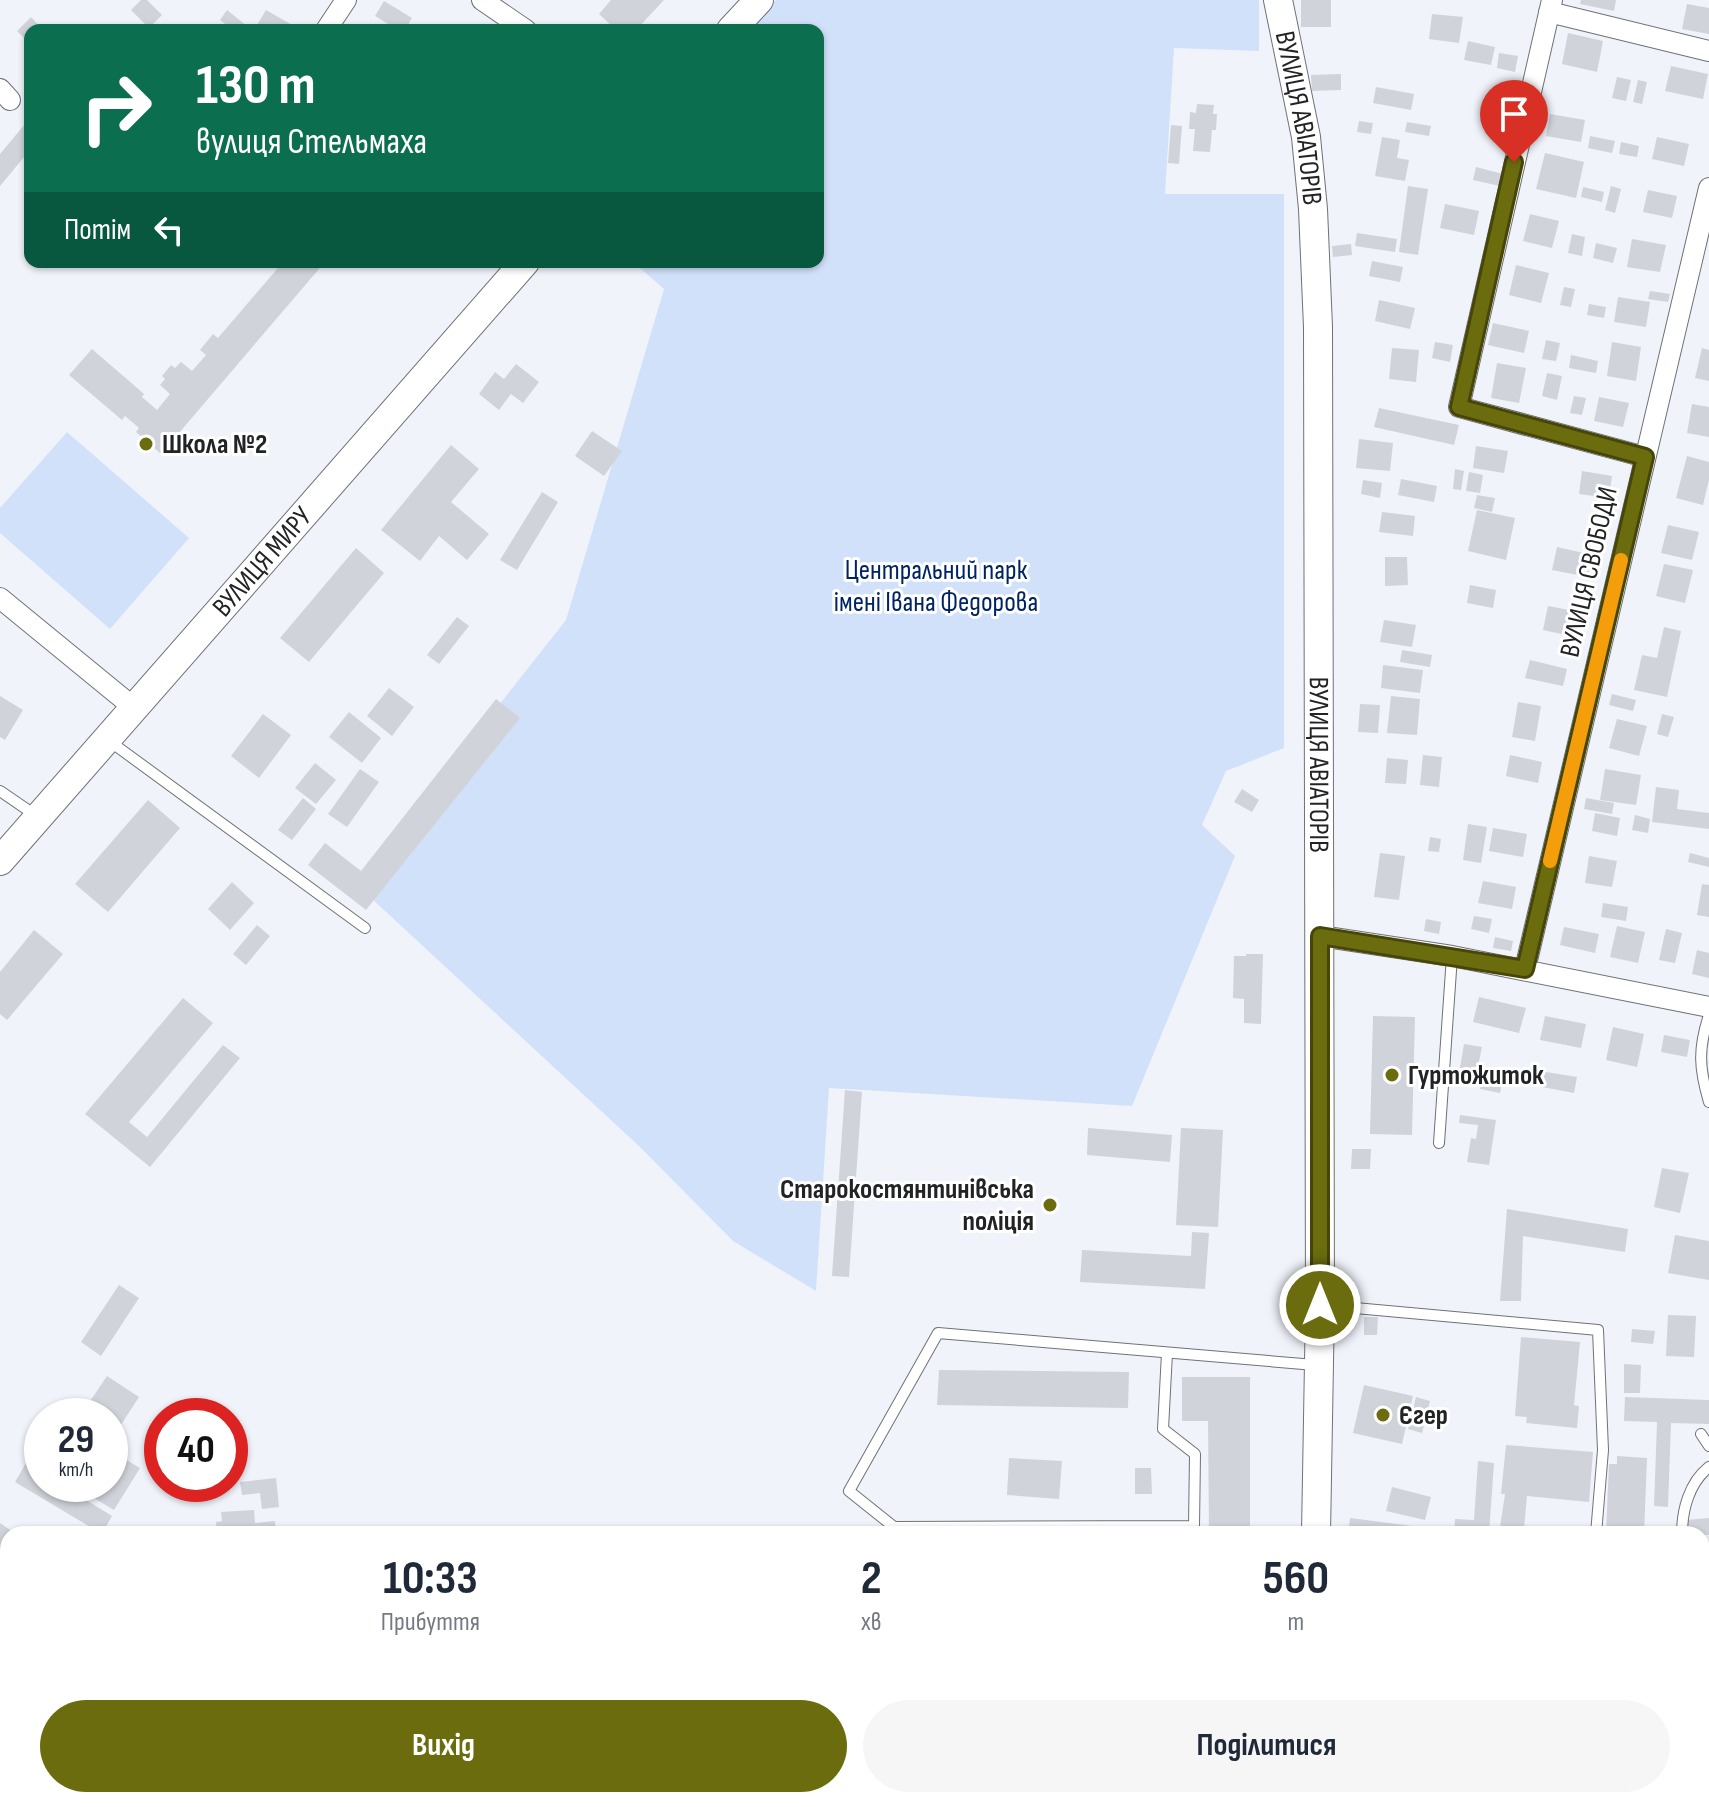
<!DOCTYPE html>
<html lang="uk">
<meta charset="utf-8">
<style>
:root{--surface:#fff;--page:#f6f6f7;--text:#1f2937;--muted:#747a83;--accent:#6b6c0e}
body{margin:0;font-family:"Sofia Sans Condensed",sans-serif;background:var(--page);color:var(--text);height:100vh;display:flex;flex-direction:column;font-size:30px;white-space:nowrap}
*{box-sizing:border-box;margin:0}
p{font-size:26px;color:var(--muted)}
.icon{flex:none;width:44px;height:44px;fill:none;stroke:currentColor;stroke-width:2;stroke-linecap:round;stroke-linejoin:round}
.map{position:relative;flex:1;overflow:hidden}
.drawer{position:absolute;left:0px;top:1526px;width:1710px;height:282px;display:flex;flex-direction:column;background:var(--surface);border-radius:24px 24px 0 0;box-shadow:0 2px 6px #0004}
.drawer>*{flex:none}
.banner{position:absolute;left:24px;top:24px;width:800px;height:244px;border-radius:16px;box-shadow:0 2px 6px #0004;background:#0b6e4f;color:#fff;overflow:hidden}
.speed{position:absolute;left:24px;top:1398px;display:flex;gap:16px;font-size:40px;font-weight:700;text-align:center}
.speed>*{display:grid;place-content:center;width:104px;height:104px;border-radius:50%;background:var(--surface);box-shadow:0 2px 6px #0004;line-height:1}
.speed small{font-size:20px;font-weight:400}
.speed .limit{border:12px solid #d22;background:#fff;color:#111}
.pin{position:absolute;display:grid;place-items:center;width:68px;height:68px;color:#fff;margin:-82px -34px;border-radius:50% 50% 50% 0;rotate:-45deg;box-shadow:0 0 8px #0007}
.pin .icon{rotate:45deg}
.me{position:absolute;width:88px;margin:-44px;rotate:0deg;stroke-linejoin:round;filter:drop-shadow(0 0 6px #0008)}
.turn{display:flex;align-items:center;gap:28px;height:168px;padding:0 40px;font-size:36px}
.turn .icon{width:104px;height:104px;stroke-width:2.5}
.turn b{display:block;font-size:56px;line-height:68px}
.then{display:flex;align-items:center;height:76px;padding:0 40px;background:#0003;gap:16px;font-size:30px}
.eta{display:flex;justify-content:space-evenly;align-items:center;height:136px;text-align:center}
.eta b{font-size:48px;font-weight:700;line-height:56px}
.primary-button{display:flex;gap:16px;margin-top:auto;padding:16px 40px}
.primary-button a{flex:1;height:92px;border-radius:48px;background:var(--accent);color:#fff;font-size:32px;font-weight:700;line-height:92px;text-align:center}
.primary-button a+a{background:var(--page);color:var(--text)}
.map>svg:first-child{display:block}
.green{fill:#d2e1fa}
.building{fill:#d0d4da}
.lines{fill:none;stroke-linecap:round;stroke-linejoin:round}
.lane-casing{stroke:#6e7277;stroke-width:12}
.street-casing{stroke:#6e7277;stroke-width:22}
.secondary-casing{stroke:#6e7277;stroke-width:30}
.lane{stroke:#fff;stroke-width:10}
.street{stroke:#fff;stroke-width:20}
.secondary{stroke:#fff;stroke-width:28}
.route-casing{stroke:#464609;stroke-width:20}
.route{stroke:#6b6c0e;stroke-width:14}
.slow{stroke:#f59e0b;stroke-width:14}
.poi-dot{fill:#6b6c0e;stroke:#fff;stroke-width:3}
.labels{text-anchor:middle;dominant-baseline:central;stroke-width:6;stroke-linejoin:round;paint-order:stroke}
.street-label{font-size:28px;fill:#212325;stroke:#fff}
.poi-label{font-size:28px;font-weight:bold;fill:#212325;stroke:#fff;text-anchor:start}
.park-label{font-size:28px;fill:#002364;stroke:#fff}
</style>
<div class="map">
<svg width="1709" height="1807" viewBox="0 0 1709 1807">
<rect width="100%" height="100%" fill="#f0f3fa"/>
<path class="green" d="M 776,0 L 1259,0 L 1259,51 L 1174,48 L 1165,194 L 1284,194 L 1284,748 L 1226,771 L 1202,825 L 1235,856 L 1132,1106 L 829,1088 L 816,1291 L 733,1241 L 640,1147 L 357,885 L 566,620 L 664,289 L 633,262 L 818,262 L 818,30 L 747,30 Z
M 67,432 L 189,538 L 110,629 L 0,533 L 0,508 Z"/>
<path class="building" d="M 141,0 L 147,0 L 162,15 L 149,28 L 131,10 Z
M 611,0 L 664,0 L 636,30 L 616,30 L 599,14 Z
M 1301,0 L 1331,0 L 1331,27 L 1301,27 Z
M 1581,0 L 1616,0 L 1614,11 L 1580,4 Z
M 384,1 L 412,18 L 405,30 L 398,30 L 375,16 Z
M 1687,4 L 1709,8 L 1709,34 L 1682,29 Z
M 227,10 L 247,26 L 244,30 L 233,30 L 220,20 Z
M 266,10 L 301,30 L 254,30 Z
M 1432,14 L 1463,17 L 1459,43 L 1429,39 Z
M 31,17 L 43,30 L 30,30 L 30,44 L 17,31 Z
M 1568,33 L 1603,41 L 1597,72 L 1562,64 Z
M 1468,41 L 1495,47 L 1491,65 L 1464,60 Z
M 1499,53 L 1518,56 L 1515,72 L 1497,68 Z
M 1671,66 L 1708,74 L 1703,99 L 1665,91 Z
M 1341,74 L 1341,90 L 1312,91 L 1311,75 Z
M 1617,77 L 1631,80 L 1626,101 L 1612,98 Z
M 1638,80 L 1647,82 L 1642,104 L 1633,102 Z
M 1376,87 L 1414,94 L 1411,110 L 1373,103 Z
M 1197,104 L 1214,105 L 1213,114 L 1217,114 L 1216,130 L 1212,130 L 1210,152 L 1193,151 L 1195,129 L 1189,129 L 1190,112 L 1196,113 Z
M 1550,114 L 1585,120 L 1581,142 L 1546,136 Z
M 30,118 L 30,150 L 0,186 L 0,154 Z
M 1359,121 L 1373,123 L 1371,134 L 1357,132 Z
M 1407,122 L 1431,126 L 1429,136 L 1405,132 Z
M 1171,125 L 1182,126 L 1179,164 L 1168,163 Z
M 1590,136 L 1615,141 L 1612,153 L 1588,148 Z
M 1382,137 L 1400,140 L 1397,158 L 1409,160 L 1405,181 L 1375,176 Z
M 1657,137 L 1689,144 L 1684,166 L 1652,159 Z
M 1621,142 L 1639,146 L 1637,157 L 1619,154 Z
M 1545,153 L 1584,162 L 1576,198 L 1536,189 Z
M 1476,167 L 1503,174 L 1500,186 L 1473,180 Z
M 1408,186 L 1428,189 L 1418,255 L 1399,252 Z
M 1611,186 L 1621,189 L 1615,213 L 1605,210 Z
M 1583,187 L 1604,192 L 1602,202 L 1581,197 Z
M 1648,190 L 1677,196 L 1672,218 L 1643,212 Z
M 1445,204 L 1479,211 L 1474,235 L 1440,228 Z
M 1530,214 L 1559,221 L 1552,248 L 1523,241 Z
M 1357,233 L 1397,239 L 1395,252 L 1355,246 Z
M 1572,234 L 1585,237 L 1582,256 L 1568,253 Z
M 1632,239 L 1666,245 L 1660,272 L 1627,267 Z
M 1596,243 L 1617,248 L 1613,263 L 1593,258 Z
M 1351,244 L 1352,255 L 1333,257 L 1332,246 Z
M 1372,261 L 1403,267 L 1400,282 L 1369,276 Z
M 283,262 L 325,262 L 161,454 L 136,432 L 139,428 L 125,416 L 122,420 L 69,375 L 92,349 L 144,394 L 142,397 L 157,410 L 170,394 L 160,385 L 165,379 L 162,376 L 171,365 L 175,368 L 181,362 L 192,371 L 206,355 L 200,350 L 213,334 L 218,338 Z
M 1516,265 L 1549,273 L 1541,303 L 1509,295 Z
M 1564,287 L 1575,289 L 1571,307 L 1560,305 Z
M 1650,291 L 1670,294 L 1668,302 L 1648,299 Z
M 1618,297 L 1650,302 L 1646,327 L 1614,322 Z
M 1379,300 L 1415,308 L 1410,329 L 1375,321 Z
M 1589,304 L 1606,307 L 1604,318 L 1587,315 Z
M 1493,323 L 1529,331 L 1524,353 L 1488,345 Z
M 1546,340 L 1560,343 L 1556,361 L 1542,359 Z
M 1435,342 L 1453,345 L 1450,362 L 1432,358 Z
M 1612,342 L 1641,347 L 1636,381 L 1607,376 Z
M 1392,348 L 1419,350 L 1416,382 L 1389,379 Z
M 1702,348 L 1709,350 L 1709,381 L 1695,378 Z
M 1571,355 L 1598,361 L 1596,373 L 1569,368 Z
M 1497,363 L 1526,368 L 1519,403 L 1491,398 Z
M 516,364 L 539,382 L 523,403 L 511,394 L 499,410 L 479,394 L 495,372 L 504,379 Z
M 1547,373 L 1562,376 L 1557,400 L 1542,396 Z
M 1574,396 L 1586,398 L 1582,415 L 1570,413 Z
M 1599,397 L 1629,403 L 1623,427 L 1594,421 Z
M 1692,404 L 1709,407 L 1709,437 L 1687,433 Z
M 1379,408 L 1459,425 L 1454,445 L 1374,427 Z
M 592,431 L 622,451 L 604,476 L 575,456 Z
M 1359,439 L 1393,443 L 1390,471 L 1356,468 Z
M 451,445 L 479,469 L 451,502 L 489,534 L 467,560 L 439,536 L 420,561 L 381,530 Z
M 1476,446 L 1508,451 L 1504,473 L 1473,468 Z
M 1687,456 L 1709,462 L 1709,480 L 1703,505 L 1676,498 Z
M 1455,469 L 1464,471 L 1461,490 L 1453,489 Z
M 1582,471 L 1612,476 L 1609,498 L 1579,494 Z
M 1469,472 L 1483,475 L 1480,493 L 1466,491 Z
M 1401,479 L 1437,486 L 1434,502 L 1398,495 Z
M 1363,480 L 1382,483 L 1380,498 L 1361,494 Z
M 542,492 L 558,502 L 517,570 L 500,560 Z
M 1477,495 L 1495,498 L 1492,512 L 1474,508 Z
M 1477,510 L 1515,518 L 1506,560 L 1468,551 Z
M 1382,512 L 1415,516 L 1413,536 L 1379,532 Z
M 1668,525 L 1699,532 L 1692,560 L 1661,553 Z
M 1557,547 L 1593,555 L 1588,577 L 1552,570 Z
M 356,548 L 384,573 L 309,662 L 280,638 Z
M 1385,557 L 1407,557 L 1408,585 L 1385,586 Z
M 1664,564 L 1693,570 L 1685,603 L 1656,596 Z
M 1470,585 L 1496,590 L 1493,608 L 1467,603 Z
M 1548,606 L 1580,612 L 1575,637 L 1543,630 Z
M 457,617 L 469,626 L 439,664 L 427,655 Z
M 1384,620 L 1416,625 L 1412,647 L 1380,642 Z
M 1664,627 L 1681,631 L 1667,697 L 1634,690 L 1642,655 L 1657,658 Z
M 1402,650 L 1432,655 L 1430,667 L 1400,662 Z
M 1530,660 L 1567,669 L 1563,686 L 1525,678 Z
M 1383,665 L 1423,670 L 1420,693 L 1381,688 Z
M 389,688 L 414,707 L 392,736 L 367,716 Z
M 1612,694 L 1636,700 L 1633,711 L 1609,705 Z
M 0,696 L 23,710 L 5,740 L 0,737 Z
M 1391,696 L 1420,699 L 1417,735 L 1387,733 Z
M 496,699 L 520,718 L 366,910 L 308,865 L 325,843 L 361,871 Z
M 1518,702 L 1541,706 L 1535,741 L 1512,737 Z
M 1360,704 L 1380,705 L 1378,733 L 1358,732 Z
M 349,712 L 381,738 L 362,763 L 329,737 Z
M 263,714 L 291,735 L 259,778 L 231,756 Z
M 1662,714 L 1674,717 L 1668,737 L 1657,734 Z
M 1617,719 L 1647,726 L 1639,756 L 1609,748 Z
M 1423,755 L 1442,757 L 1439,787 L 1420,785 Z
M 1510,755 L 1542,762 L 1538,783 L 1506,776 Z
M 1387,758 L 1408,760 L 1406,784 L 1385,783 Z
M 315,763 L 336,780 L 316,804 L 295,788 Z
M 360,769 L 379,782 L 347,827 L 328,814 Z
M 1605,769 L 1641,775 L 1636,805 L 1600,800 Z
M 1656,787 L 1679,790 L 1677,809 L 1709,813 L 1709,829 L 1652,822 Z
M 1242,789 L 1259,800 L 1252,812 L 1234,802 Z
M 303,798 L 316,809 L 292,840 L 278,830 Z
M 1586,798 L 1614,803 L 1612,814 L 1584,809 Z
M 148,800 L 180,828 L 108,912 L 75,884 Z
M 1595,813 L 1620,818 L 1617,836 L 1592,831 Z
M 1635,815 L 1650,819 L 1648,833 L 1632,830 Z
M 1468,824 L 1487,827 L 1481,863 L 1463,860 Z
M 1493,828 L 1527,834 L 1523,857 L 1489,851 Z
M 1430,837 L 1441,839 L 1439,852 L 1428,851 Z
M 1380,853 L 1405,856 L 1399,900 L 1374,897 Z
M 1690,853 L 1709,858 L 1709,867 L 1688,862 Z
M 1589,856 L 1617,861 L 1612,887 L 1585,883 Z
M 1483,881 L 1516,887 L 1512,909 L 1478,903 Z
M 232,882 L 254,903 L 230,930 L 208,909 Z
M 1702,884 L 1709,885 L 1709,917 L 1697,915 Z
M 1603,903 L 1628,907 L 1626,921 L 1601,917 Z
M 1474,916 L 1492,919 L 1489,933 L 1471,929 Z
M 1426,919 L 1441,922 L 1439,934 L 1424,931 Z
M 257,925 L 270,936 L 246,965 L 233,954 Z
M 1617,926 L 1645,932 L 1638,963 L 1610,957 Z
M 1564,927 L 1599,934 L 1595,953 L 1560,945 Z
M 1666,929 L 1682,933 L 1675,963 L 1659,960 Z
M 34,930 L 63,954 L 7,1020 L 0,1014 L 0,972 Z
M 1495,937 L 1513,941 L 1511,951 L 1493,948 Z
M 1697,950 L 1709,953 L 1709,978 L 1692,974 Z
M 1246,954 L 1263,954 L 1261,1024 L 1244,1023 L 1244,999 L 1233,998 L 1234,956 L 1246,956 Z
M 1479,997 L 1526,1008 L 1519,1033 L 1473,1022 Z
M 183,998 L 213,1023 L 129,1122 L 147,1137 L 223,1045 L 240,1058 L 150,1167 L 85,1114 Z
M 1373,1016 L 1415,1017 L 1412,1135 L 1370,1134 Z
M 1545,1016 L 1586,1024 L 1581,1048 L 1540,1040 Z
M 1613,1027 L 1644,1034 L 1637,1067 L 1606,1060 Z
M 1664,1035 L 1690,1040 L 1687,1057 L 1661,1052 Z
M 1464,1044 L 1482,1047 L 1477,1071 L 1460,1068 Z
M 1483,1070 L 1504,1074 L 1500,1093 L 1480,1089 Z
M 1540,1071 L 1577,1077 L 1574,1093 L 1537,1086 Z
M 845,1090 L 862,1092 L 849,1277 L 832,1276 Z
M 1460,1115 L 1496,1120 L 1489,1165 L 1467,1162 L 1471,1138 L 1476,1139 L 1478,1125 L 1459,1123 Z
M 1088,1128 L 1172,1135 L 1170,1162 L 1087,1155 Z
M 1181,1128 L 1223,1130 L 1218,1227 L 1176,1225 Z
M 1352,1149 L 1371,1149 L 1370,1169 L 1351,1169 Z
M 1662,1168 L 1689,1173 L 1680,1213 L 1654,1207 Z
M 1507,1209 L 1628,1229 L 1625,1252 L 1523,1236 L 1521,1301 L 1500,1301 Z
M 1192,1232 L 1209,1233 L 1205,1289 L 1080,1282 L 1082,1250 L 1191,1256 Z
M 1675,1235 L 1709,1241 L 1709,1280 L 1668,1273 Z
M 119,1285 L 139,1298 L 101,1356 L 81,1342 Z
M 1668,1315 L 1696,1316 L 1694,1357 L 1666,1356 Z
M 1364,1317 L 1378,1317 L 1377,1335 L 1364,1335 Z
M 1632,1329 L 1655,1331 L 1653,1344 L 1631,1342 Z
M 1521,1337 L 1580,1342 L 1574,1405 L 1579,1406 L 1577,1428 L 1526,1423 L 1527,1417 L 1515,1416 Z
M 1624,1364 L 1641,1365 L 1640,1393 L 1624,1393 Z
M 939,1370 L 1129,1372 L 1128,1408 L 937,1405 Z
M 107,1376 L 139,1397 L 113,1437 L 110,1436 L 110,1416 L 80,1416 Z
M 1182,1377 L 1250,1377 L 1250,1534 L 1209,1534 L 1208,1421 L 1182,1421 Z
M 1364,1385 L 1413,1396 L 1402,1444 L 1353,1433 Z
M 1416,1397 L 1430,1401 L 1422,1433 L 1408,1429 Z
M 1625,1397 L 1709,1400 L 1709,1424 L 1671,1423 L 1668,1507 L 1654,1506 L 1657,1422 L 1624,1421 Z
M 1506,1445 L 1593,1452 L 1589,1502 L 1527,1496 L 1524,1529 L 1551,1532 L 1551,1534 L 1499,1534 L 1505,1494 L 1501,1494 Z
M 110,1450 L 140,1468 L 114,1510 L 74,1486 L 76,1484 L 110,1484 Z
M 1617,1456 L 1647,1458 L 1644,1534 L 1606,1534 L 1609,1464 L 1617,1464 Z
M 1009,1458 L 1062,1461 L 1059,1499 L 1007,1495 Z
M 1478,1461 L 1494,1463 L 1489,1534 L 1454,1534 L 1455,1519 L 1474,1520 Z
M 26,1463 L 42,1473 L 42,1484 L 60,1484 L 112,1516 L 102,1534 L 15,1482 Z
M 1135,1468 L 1151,1468 L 1152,1494 L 1135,1494 Z
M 276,1478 L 279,1507 L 262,1509 L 260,1493 L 242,1495 L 240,1482 Z
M 1392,1487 L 1431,1497 L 1425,1520 L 1386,1511 Z
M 254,1510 L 255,1523 L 275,1521 L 276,1534 L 217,1534 L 216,1522 L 222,1521 L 221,1512 Z
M 1350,1518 L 1451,1531 L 1451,1534 L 1348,1534 Z
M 1709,1518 L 1709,1535 L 1687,1534 L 1685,1520 Z
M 0,1523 L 16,1534 L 8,1534 L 8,1694 L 0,1689 Z
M 1388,1800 L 1452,1800 L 1452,1807 L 1388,1807 Z
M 1464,1800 L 1490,1800 L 1490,1807 L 1464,1807 Z"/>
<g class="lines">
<defs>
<path id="lane" d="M 108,740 L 365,928
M 0,791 L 38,817
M 1709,1015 C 1698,1049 1699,1068 1709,1102
M 1439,1143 L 1452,956
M 1322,1305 L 1598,1330 L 1603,1450 L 1596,1534
M 1167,1353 L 1163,1429 L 1195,1454 L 1194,1526
M 1701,1434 L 1709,1446
M 1194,1534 L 1194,1526 L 894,1527 L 849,1491 L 938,1333 L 1315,1365
M 1682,1534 C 1682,1510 1689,1483 1709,1467
M 1165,1800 L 1165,1807"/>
<path id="street" d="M 482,0 L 526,30
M 1552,0 L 1459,407 L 1645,457
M 1549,12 L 1709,51
M 326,30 L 346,0
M 0,89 L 10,100
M 0,598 L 133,707
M 1320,936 L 1452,956 L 1709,1007
M 1525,969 L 1709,188
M 1702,1722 L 1709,1723
M 0,1797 L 14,1807"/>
<g id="secondary">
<path id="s1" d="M 1278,0 L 1306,137 L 1313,209 L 1318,327 L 1320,1305 L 1316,1534"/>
<path d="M 731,30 L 759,0"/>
<path id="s2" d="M 0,861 L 525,262"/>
<path d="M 1316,1800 L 1316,1807"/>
</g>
</defs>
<use href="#lane" class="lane-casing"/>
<use href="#street" class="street-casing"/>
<use href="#secondary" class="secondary-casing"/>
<use href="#lane" class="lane"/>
<use href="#street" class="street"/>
<use href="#secondary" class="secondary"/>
</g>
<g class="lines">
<defs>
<path id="route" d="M 1320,1305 L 1320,936 L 1525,969 L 1645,457 L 1459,407 L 1514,162"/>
</defs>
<use href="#route" class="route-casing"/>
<use href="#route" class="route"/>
<path class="slow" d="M 1550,861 L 1621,560"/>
</g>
<g class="poi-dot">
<circle cx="146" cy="444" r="8"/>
<circle cx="1392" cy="1075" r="8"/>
<circle cx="1050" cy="1205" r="8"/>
<circle cx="1383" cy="1415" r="8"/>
</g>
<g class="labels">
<g class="street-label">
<text stroke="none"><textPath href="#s1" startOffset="120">ВУЛИЦЯ АВІАТОРІВ</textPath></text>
<text stroke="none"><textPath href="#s2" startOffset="398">ВУЛИЦЯ МИРУ</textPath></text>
<text transform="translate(1589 572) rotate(-77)">ВУЛИЦЯ СВОБОДИ</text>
<text stroke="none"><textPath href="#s1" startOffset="768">ВУЛИЦЯ АВІАТОРІВ</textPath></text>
</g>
<g class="poi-label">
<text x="162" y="444">Школа №2</text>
<text x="1408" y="1075">Гуртожиток</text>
<text x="1034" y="1189" text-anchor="end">Старокостянтинівська<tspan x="1034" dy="32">поліція</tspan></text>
<text x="1399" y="1415">Єгер</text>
</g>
<g class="park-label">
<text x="936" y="570">Центральний парк<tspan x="936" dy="32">імені Івана Федорова</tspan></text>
</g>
</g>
</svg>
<div class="speed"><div>29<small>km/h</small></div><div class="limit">40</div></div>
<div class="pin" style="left:1514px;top:162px;background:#d93025"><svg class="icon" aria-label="arrive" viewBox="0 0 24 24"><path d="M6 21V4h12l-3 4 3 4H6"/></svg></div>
<svg class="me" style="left:1320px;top:1305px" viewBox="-20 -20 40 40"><circle r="17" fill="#6b6c0e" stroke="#fff" stroke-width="3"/><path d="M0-11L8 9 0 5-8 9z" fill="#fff"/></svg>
<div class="banner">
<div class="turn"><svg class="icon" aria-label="right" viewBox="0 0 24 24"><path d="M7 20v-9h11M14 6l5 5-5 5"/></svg><div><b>130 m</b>вулиця Стельмаха</div></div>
<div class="then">Потім<svg class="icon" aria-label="left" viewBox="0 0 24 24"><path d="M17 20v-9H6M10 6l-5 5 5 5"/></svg></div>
</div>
<section class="drawer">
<div class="eta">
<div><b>10:33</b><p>Прибуття</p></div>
<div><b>2</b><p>хв</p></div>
<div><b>560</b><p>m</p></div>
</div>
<div class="primary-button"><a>Вихід</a><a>Поділитися</a></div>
</section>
</div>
